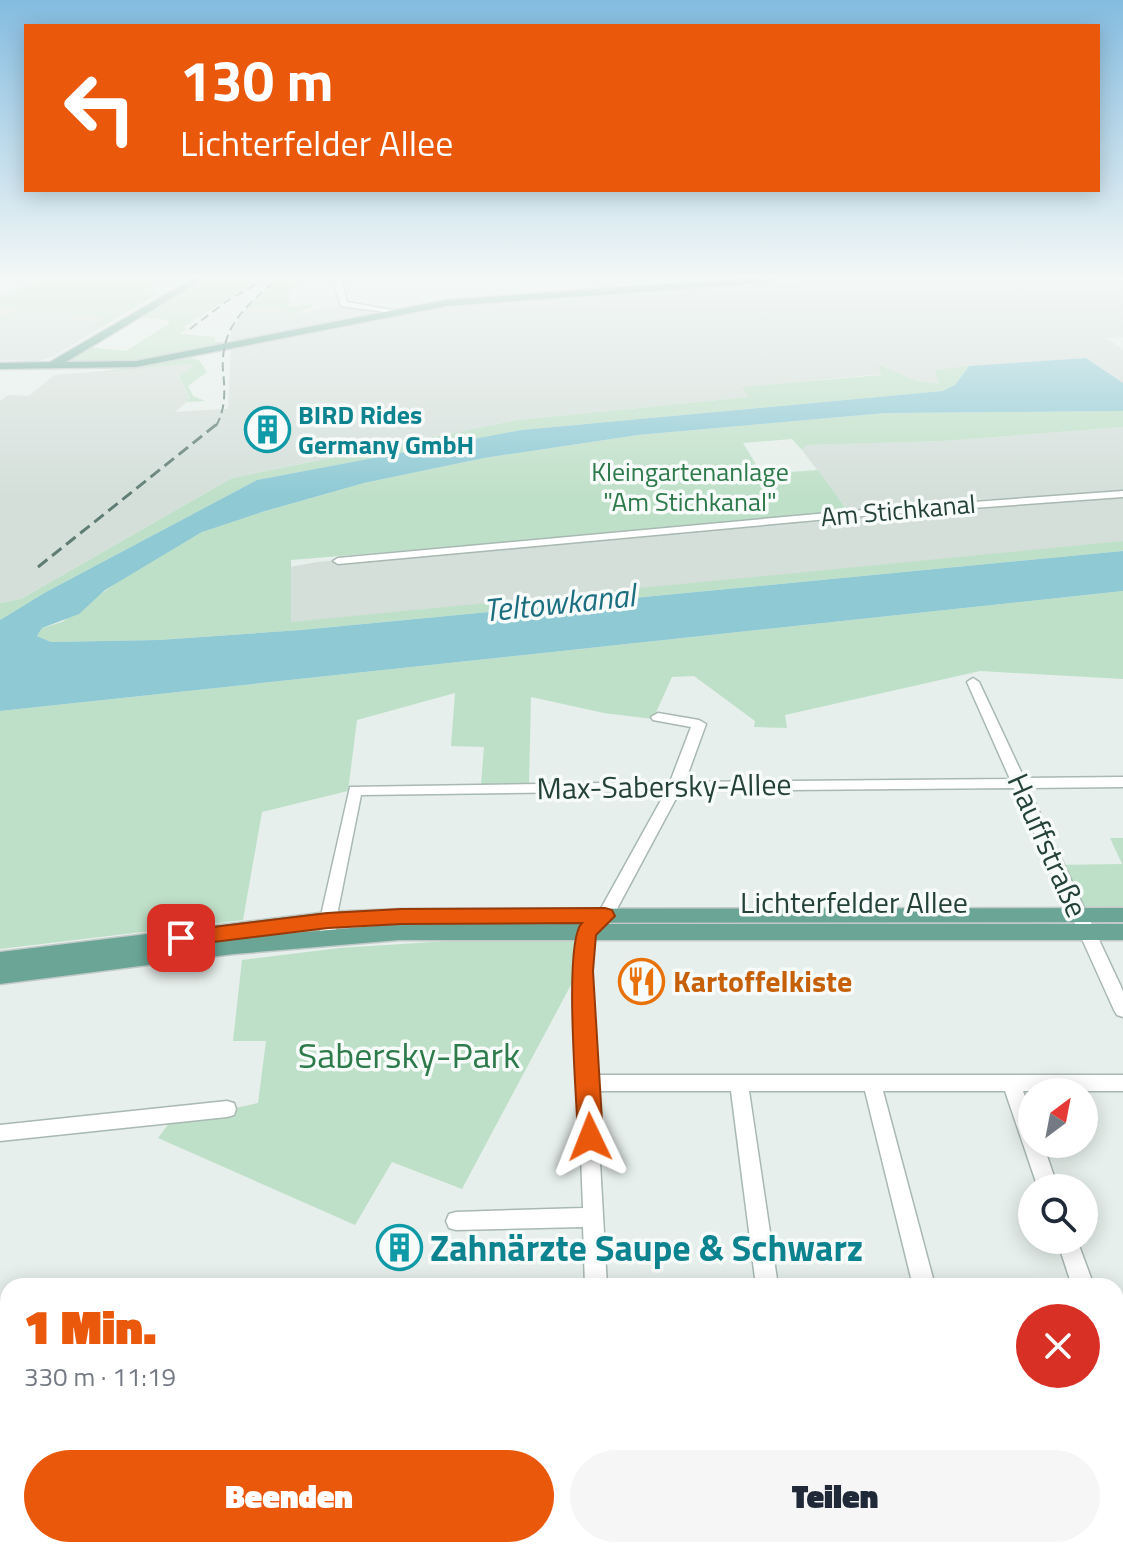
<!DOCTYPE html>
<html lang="de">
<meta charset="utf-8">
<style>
:root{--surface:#fff;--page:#f6f6f7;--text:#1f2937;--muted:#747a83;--accent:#ea580c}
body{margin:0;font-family:"Titillium Web",sans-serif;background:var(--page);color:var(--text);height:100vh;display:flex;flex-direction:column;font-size:30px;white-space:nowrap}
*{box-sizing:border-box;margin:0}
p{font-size:26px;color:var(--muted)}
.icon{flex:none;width:44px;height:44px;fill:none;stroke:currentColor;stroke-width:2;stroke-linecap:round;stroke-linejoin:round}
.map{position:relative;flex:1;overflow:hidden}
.details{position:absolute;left:0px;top:1278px;width:1124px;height:280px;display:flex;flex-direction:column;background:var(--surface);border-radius:24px 24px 0 0;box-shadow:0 4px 20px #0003}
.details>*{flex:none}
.banner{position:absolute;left:24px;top:24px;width:1076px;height:168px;border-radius:0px;box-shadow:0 4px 20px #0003;background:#ea580c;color:#fff;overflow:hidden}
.needle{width:52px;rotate:32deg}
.controls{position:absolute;left:1018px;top:1078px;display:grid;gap:16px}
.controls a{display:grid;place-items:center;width:80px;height:80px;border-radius:50%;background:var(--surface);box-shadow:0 4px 20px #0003;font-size:40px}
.pin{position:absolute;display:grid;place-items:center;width:68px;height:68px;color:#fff;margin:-34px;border-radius:16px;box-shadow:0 4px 12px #0006}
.me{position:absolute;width:88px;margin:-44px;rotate:358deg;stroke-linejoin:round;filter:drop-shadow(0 0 6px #0008)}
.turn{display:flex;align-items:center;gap:28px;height:168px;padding:0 24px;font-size:36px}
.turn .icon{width:104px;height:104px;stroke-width:2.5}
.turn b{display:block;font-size:56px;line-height:68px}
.round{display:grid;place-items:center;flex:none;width:84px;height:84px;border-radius:42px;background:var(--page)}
.head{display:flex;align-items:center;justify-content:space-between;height:136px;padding:0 24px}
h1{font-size:48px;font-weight:800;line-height:60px;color:var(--accent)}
.button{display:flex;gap:16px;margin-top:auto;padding:16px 24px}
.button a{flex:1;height:92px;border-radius:48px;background:var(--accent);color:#fff;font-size:32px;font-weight:800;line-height:92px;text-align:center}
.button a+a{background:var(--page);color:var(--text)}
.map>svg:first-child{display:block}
.built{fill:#d4dfda}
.green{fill:#bfe0c8}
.water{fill:#8ec9d4}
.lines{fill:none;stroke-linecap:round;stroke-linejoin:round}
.minor-casing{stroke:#a8b8b2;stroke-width:3}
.major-casing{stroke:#c2cac8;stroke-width:3}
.minor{fill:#fff;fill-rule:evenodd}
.major{fill:#6aa596;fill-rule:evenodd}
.rail-far1{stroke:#5f7d75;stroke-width:2;stroke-dasharray:9 5;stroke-linecap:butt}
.rail{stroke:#5f7d75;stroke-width:3;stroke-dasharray:12 6;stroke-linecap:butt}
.route{fill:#ea580c;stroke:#983908;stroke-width:2}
.labels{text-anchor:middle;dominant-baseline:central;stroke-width:7;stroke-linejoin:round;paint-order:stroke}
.far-culture-label{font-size:26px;font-weight:bold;fill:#0d838f;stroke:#f7fbf9;text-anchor:start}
.far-park-label{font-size:26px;fill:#2d7a4b;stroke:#f7fbf9}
.far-street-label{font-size:26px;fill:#24423a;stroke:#f7fbf9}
.street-label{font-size:30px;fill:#24423a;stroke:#f7fbf9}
.food-label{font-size:30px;font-weight:bold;fill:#c56008;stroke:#f7fbf9;text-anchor:start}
.water-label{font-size:32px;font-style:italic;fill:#1c6f80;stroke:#f7fbf9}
.near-park-label{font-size:36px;fill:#2d7a4b;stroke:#f7fbf9}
.near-culture-label{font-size:36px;font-weight:bold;fill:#0d838f;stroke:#f7fbf9;text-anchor:start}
</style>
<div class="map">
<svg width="1123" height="1558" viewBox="0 0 1123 1558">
<rect width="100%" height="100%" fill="#e6efeb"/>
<path class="built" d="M 827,279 L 1122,279 L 1123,337 L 1107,338 L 1123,350 L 1123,383 L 1086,358 L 936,370 L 940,384 L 917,381 L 879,366 L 882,374 L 743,387 L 750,397 L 518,420 L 232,478 L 21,599 L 0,603 L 0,401 L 8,395 L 29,396 L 54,375 L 188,364 L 194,367 L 179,377 L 190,399 L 175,412 L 224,409 L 228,409 L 231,349 L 386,317 L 461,305 Z
M 0,304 L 88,312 L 119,317 L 52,357 L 38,361 L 0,360 Z
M 341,305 L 381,308 L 384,312 L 231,344 L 231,331 L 246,308 L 281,307 L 293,315 Z
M 1123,427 L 1123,492 L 937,502 L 849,512 L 802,450 L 807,445 L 943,441 Z
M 1123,497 L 1123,542 L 291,623 L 290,567 L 317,562 L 889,513 L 898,515 L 986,505 L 994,507 L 996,504 Z"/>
<path class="green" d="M 40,279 L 185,279 C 170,287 158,283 144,290 L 159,293 L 101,327 L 92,327 L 106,316 L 21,310 L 5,320 L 0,319 L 20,308 L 0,306 L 0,297 Z
M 202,279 L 260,279 L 183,327 L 187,329 L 179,334 L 215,337 L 215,342 L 222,342 L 222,345 L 139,362 L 67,363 L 65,361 L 88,347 L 126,351 L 170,323 L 166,320 L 139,317 Z
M 280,279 L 301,279 L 288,292 L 290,306 L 312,304 L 312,307 L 293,315 L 281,307 L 246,308 Z
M 190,358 L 199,360 L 207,372 L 188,386 L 193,396 L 205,401 L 186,402 L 190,398 L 179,376 L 193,367 L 188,364 L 92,373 Z
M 879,365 L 917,381 L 939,384 L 935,370 L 969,366 L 955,385 L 942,391 L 521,430 L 257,480 L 46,592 L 0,620 L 0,603 L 21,599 L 232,478 L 518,420 L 749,397 L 742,387 L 881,375 Z
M 1123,411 L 1123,427 L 943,441 L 807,445 L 802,450 L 792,439 L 743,443 L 762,474 L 818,470 L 850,514 L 291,560 L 291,622 L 1123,541 L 1123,551 L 301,630 L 159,640 L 51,642 L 37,636 L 42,628 L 62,622 L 116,583 L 202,532 L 224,523 L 364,483 L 484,458 L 638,435 L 886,413 Z
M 1123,591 L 1123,679 L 980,671 L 785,715 L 787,728 L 754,727 L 755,721 L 694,676 L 672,677 L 653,719 L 604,713 L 531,697 L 529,783 L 481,784 L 484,747 L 451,746 L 455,693 L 357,720 L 348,791 L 262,812 L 243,920 L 0,949 L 0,711 Z
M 1110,838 L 1123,838 L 1123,908 L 1072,909 L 1052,865 L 1122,864 Z
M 1054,921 L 1060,925 L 609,924 L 609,923 Z
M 464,940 L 579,941 L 580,968 L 462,1189 L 392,1162 L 355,1225 L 158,1138 L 170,1122 L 258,1103 L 266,1041 L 233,1041 L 242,960 L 339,948 Z"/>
<path class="water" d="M 1086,358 L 1123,383 L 1123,411 L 886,413 L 638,435 L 484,458 L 364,483 L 262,512 L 202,532 L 105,590 L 79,614 L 42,628 L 37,636 L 51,642 L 159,640 L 301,630 L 1123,551 L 1123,591 L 0,711 L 0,620 L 46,592 L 257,480 L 521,430 L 942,391 L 955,385 L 969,366 Z"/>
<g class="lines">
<defs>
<path id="minor" d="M 333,279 L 341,279 L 347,302 L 403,312 L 399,314 L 341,306 Z
M 1123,491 L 1123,497 L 850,517 L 338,564 L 333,561 L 338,558 L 850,511 Z
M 973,678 L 979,682 L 1024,778 L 1123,777 L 1123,787 L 1028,788 L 1123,991 L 1123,1017 L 1117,1015 L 1114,1010 L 1014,788 L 680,791 L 611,920 L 594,934 L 590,971 L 596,1075 L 1123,1075 L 1123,1091 L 1023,1091 L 1032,1115 L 1032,1144 L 1043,1144 L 1058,1188 L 1038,1188 L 1005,1091 L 883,1091 L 935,1286 L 913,1286 L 865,1091 L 749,1091 L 778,1286 L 756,1286 L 731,1091 L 596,1091 L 607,1286 L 585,1286 L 583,1227 L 456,1230 L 449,1228 L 446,1221 L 449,1214 L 456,1212 L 583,1208 L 574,971 L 578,932 L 599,912 L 666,791 L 361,795 L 336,920 L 336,937 L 334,941 L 328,943 L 322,941 L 320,937 L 320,920 L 350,787 L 670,782 L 691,727 L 653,720 L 651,717 L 658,713 L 699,720 L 706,724 L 685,782 L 1010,779 L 967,682 Z
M 227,1101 L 234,1103 L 236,1109 L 234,1115 L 227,1117 L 0,1141 L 0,1125 Z
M 1057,1240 L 1077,1240 L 1094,1286 L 1072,1286 Z
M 1116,1334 L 1123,1334 L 1123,1356 L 1116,1356 Z
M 1116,1371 L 1123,1374 L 1123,1414 L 1116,1411 Z
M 8,1430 L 8,1454 L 0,1455 L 0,1431 Z
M 168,1550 L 192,1550 L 191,1558 L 167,1558 Z
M 600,1550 L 624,1550 L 624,1558 L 600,1558 Z
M 796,1550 L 820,1550 L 822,1558 L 798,1558 Z
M 979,1550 L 1003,1550 L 1005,1558 L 981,1558 Z"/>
<path id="major" d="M 192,279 L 203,279 L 66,362 L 136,361 L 446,300 L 738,279 L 779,279 L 774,282 L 446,306 L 136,367 L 0,369 L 0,363 L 50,362 Z
M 1123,908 L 1123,922 L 401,923 L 328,928 L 258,936 L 399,924 L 1123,924 L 1123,940 L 399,940 L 234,954 L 0,984 L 0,952 L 328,912 L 401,909 Z"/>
</defs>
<use href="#minor" class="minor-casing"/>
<use href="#major" class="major-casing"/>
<use href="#minor" class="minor"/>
<use href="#major" class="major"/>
<path class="rail-far1" d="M 190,329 L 227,301 L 260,282
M 216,426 C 226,408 225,390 223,371 C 220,327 246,305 278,279"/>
<path class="rail" d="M 38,567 L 217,424"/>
</g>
<linearGradient id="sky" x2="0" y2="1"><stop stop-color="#84bce0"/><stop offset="0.56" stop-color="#f4f8f6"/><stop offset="1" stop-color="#f4f8f6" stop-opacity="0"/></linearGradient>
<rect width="1123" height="497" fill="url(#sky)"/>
<path class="route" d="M 605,908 L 612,910 L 615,916 L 596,935 L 593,971 L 603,1137 L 599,1144 L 590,1147 L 582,1144 L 578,1137 C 577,1102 563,941 582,923 L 401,924 L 328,928 L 181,946 L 173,944 L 170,938 L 173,933 L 181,931 L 328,913 L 401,909 Z"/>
<defs>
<symbol id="building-ring" viewBox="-11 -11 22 22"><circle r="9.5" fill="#f7fbf9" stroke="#0f9aa8" stroke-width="1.5"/><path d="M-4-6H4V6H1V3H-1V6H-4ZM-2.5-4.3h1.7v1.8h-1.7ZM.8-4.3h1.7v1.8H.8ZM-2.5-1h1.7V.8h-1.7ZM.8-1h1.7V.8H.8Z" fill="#0f9aa8"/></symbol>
<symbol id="restaurant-ring" viewBox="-11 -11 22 22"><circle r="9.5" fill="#f7fbf9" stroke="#e8710a" stroke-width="1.5"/><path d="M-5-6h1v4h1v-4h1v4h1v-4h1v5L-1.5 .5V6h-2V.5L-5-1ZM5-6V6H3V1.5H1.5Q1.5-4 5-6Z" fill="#e8710a"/></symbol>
</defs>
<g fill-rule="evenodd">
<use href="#building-ring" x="242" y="404" width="51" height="51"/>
<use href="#restaurant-ring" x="616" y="956" width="51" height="51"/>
<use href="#building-ring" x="374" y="1222" width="51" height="51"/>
</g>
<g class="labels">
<g class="far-culture-label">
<text x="298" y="414">BIRD Rides<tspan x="298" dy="30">Germany GmbH</tspan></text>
</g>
<g class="far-park-label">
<text x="690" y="471">Kleingartenanlage<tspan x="690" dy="30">"Am Stichkanal"</tspan></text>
</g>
<g class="far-street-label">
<text transform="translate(898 510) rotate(-5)">Am Stichkanal</text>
</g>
<g class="street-label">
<text transform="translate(664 786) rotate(-1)">Max-Sabersky-Allee</text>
<text transform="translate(1048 845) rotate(66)">Hauffstraße</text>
<text x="854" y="902">Lichterfelder Allee</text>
</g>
<g class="food-label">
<text x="673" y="981">Kartoffelkiste</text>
</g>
<g class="water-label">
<text transform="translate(559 602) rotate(-6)">Teltowkanal</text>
</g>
<g class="near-park-label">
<text x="409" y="1054">Sabersky-Park</text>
</g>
<g class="near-culture-label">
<text x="430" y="1247">Zahnärzte Saupe &amp; Schwarz</text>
</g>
</g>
</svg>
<div class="controls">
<a><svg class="needle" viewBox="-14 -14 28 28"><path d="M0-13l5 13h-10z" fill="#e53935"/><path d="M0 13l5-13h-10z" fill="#747a83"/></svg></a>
<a><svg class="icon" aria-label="search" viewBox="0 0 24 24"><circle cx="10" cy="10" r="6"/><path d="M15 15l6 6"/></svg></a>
</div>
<div class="pin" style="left:181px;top:938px;background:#d93025"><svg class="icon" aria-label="arrive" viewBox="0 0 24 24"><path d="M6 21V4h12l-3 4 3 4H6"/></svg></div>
<svg class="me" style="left:590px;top:1137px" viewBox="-20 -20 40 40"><path d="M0-17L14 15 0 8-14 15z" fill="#ea580c" stroke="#fff" stroke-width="4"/></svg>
<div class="banner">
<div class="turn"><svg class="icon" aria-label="left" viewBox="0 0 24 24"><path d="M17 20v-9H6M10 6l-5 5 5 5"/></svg><div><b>130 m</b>Lichterfelder Allee</div></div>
</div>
<section class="details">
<div class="head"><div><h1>1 Min.</h1><p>330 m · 11:19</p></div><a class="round" style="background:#d93025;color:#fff"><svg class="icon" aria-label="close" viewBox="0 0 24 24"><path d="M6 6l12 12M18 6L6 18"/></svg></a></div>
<div class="button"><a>Beenden</a><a>Teilen</a></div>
</section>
</div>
